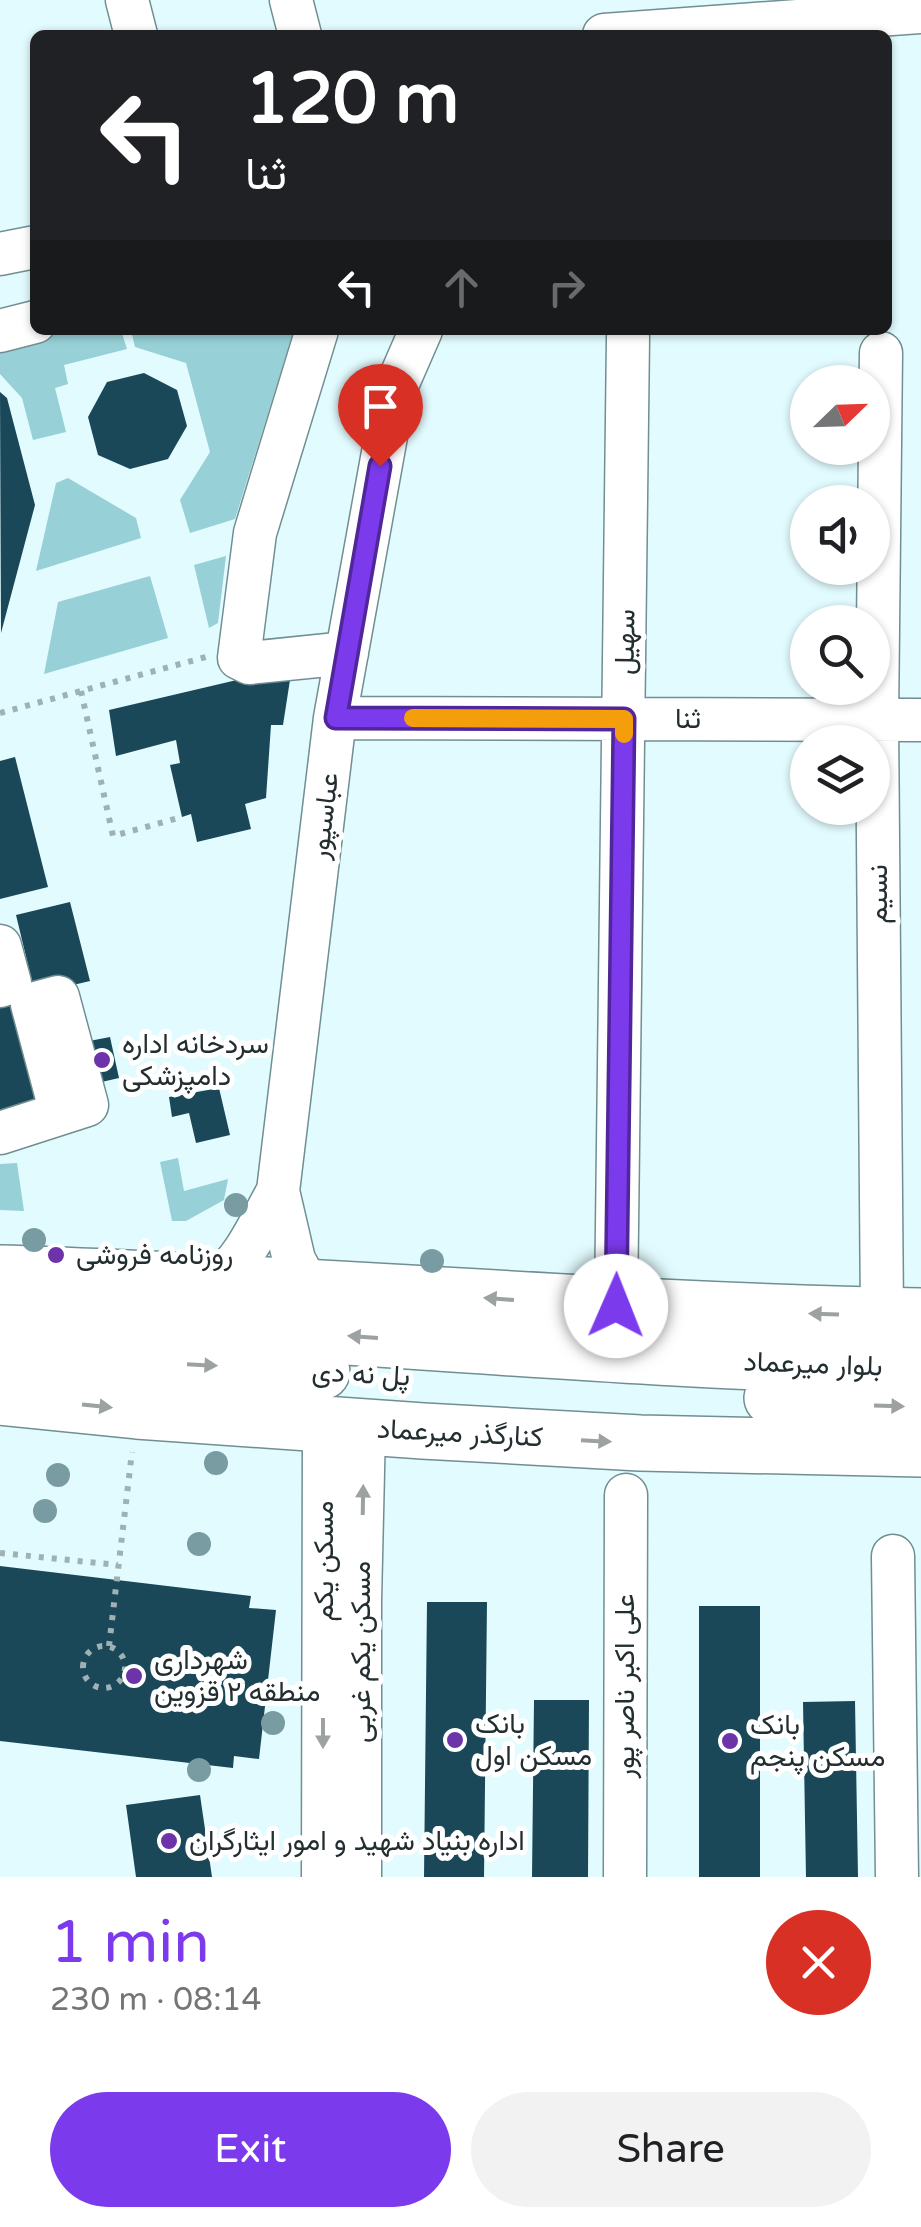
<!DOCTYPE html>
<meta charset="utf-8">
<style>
:root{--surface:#fff;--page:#f2f2f2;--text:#202124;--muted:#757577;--accent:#7c3aed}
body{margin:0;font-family:"Varela Round",Vazirmatn,sans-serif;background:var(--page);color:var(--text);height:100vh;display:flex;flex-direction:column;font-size:38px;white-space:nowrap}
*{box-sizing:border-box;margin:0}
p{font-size:32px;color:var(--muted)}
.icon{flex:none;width:55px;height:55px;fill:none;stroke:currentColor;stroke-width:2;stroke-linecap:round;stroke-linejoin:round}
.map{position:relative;height:1877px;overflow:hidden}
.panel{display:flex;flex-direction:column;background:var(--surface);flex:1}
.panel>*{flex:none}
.banner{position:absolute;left:30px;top:30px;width:862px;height:305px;border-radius:15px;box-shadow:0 2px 8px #0004;background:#202124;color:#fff;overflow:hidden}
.needle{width:65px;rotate:67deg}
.fabs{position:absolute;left:790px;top:365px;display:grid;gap:20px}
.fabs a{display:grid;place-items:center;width:100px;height:100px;border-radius:50%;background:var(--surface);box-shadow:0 2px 8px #0004;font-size:50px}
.pin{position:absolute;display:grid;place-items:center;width:85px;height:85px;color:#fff;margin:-102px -42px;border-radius:50% 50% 50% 0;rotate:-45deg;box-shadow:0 0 10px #0007}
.pin .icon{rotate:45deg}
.me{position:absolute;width:110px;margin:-55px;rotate:1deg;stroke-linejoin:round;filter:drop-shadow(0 0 8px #0008)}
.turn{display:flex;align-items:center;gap:35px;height:210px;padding:0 50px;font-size:45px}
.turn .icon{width:130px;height:130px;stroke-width:2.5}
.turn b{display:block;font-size:70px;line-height:85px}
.lanes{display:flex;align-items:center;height:95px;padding:0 50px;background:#0003;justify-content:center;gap:50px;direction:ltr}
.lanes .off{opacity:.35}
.round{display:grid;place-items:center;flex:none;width:105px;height:105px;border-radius:52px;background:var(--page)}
.summary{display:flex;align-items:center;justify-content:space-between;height:170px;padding:0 50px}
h1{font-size:60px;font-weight:600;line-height:75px;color:var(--accent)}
.primary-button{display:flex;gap:20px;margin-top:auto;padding:20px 50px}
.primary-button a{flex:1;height:115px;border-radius:60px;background:var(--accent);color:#fff;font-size:40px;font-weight:600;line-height:115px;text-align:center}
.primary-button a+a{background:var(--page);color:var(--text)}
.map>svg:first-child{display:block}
.green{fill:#97d0d7}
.building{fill:#1a4859}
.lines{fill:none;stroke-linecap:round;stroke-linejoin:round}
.minor-casing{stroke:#718e91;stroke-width:45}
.major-casing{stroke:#718e91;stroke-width:58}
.path{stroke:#9eb2b5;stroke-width:6;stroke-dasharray:5 8;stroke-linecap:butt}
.minor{stroke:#fff;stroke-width:42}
.major{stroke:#fff;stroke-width:55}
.tree{fill:#789ca1}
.oneway{fill:#9ca1a2}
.route-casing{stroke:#51269a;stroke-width:25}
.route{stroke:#7c3aed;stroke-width:18}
.slow{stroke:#f59e0b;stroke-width:18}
.poi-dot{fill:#6d33a9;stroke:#fff;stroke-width:4}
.labels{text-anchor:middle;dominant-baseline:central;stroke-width:10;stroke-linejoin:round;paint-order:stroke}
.street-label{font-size:28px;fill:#232e30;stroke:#fff}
.poi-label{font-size:28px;fill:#232e30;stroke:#fff;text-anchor:start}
</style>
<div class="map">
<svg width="921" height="1877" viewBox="0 0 921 1877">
<rect width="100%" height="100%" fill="#e2fbfe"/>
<path class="green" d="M 41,330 L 121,330 L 127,349 L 64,365 L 68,384 L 55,388 L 66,432 L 33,440 L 22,398 L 0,374 L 0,340 Z
M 131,330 L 294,330 L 235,519 L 190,533 L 180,500 L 210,452 L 186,363 L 135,347 Z
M 68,478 L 136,518 L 141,538 L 36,571 L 56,483 Z
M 226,556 L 218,623 L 209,628 L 194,565 Z
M 150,576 L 168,638 L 44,674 L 58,602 Z
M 178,1158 L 184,1191 L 228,1179 L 224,1200 L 186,1221 L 172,1221 L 160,1162 Z
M 17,1163 L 24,1211 L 0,1210 L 0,1164 Z"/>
<path class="building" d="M 144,373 L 177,390 L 187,426 L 168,459 L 130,469 L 98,455 L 88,417 L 107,382 Z
M 0,392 L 7,398 L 35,505 L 1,633 Z
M 292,667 L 283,725 L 271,725 L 266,798 L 245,804 L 251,829 L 197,842 L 191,814 L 182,817 L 170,765 L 180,763 L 176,740 L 116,756 L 109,710 Z
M 15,757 L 48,887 L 0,899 L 0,761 Z
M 70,902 L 90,981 L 35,994 L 16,915 Z
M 15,1000 L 44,1104 L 0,1116 L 0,1004 Z
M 110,1037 L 119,1078 L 93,1084 L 84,1042 Z
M 219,1088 L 230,1135 L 196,1143 L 189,1113 L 172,1117 L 169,1097 Z
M 0,1566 L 251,1596 L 249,1608 L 276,1610 L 259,1759 L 234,1756 L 233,1768 L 0,1741 Z
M 427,1602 L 487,1602 L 484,1877 L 424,1877 Z
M 699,1606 L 760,1606 L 760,1877 L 699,1877 Z
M 534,1700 L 589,1700 L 588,1877 L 532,1877 Z
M 855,1701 L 858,1877 L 806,1877 L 803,1702 Z
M 200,1795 L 212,1877 L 136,1877 L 126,1805 Z"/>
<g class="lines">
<defs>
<path id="minor" d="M 127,0 L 136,35
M 291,0 L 300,35
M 604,35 L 921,12
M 0,254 L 35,247
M 317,330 L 255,533 L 239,658 L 249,663 L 347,653
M 0,331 L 35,322
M 881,353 L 877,720 L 882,1316
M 335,718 L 921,720
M 0,946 L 10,983 L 0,986
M 0,1133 L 87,1105 L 58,997 L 32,1004 L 61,1113
M 217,1282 C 246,1258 260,1223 278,1191
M 309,1288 L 294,1260 L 278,1191 L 335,718 L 394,392 L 421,330
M 616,1307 L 628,337
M 893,1556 L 897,1877
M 323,1877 L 324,1425
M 360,1877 L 360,1601 L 364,1428
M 625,1877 L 626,1495"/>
<path id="major" d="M 0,1273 C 307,1282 614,1311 921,1316
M 0,1317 C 307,1329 613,1362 921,1367
M 0,1357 L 322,1372
M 0,1397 L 137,1411 L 423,1431 L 640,1443 L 921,1449
M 772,1398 L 882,1407 L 921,1407"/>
</defs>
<use href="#minor" class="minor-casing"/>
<use href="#major" class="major-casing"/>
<path class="path" d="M 81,691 L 113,836 L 182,817
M 0,713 L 206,657
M 0,1553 L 118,1565
M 109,1646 L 132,1452
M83 1667a21 21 0 1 1 42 0a21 21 0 1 1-42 0Z"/>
<use href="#minor" class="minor"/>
<use href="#major" class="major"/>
</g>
<g class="tree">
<circle cx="236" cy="1205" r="12"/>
<circle cx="34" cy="1240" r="12"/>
<circle cx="432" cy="1261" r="12"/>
<circle cx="216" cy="1463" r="12"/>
<circle cx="58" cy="1475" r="12"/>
<circle cx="45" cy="1511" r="12"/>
<circle cx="199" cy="1544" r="12"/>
<circle cx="273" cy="1723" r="12"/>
<circle cx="199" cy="1770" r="12"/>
</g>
<defs><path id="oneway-solid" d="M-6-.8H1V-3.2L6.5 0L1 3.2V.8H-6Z" transform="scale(2.5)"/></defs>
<g class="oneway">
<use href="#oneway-solid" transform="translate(499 1299) rotate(-176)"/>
<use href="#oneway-solid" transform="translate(824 1314) rotate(-178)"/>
<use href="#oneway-solid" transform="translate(363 1337) rotate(-176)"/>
<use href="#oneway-solid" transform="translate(202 1365) rotate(3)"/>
<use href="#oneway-solid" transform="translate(97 1406) rotate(6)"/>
<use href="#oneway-solid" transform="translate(889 1406) rotate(2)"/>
<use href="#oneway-solid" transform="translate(596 1441) rotate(3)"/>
<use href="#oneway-solid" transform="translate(363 1500) rotate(-89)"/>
<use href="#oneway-solid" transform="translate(323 1733) rotate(90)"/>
</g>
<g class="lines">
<defs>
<path id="route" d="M 380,466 L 336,718 L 624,719 L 616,1306"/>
</defs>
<use href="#route" class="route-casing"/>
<use href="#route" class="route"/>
<path class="slow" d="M 413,718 L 624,719 L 624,734"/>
</g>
<g class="poi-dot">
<circle cx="102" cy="1060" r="10"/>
<circle cx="56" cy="1255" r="10"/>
<circle cx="134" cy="1676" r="10"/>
<circle cx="455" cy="1740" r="10"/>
<circle cx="730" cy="1741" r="10"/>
<circle cx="169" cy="1841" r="10"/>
</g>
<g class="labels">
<g class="street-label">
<text transform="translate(625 642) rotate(-89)">سهیل</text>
<text x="688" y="719">ثنا</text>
<text transform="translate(324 816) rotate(-83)">عباسپور</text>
<text transform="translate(878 894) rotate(-90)">نسیم</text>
<text transform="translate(813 1364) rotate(2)">بلوار میرعماد</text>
<text transform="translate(361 1374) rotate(3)">پل نه دی</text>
<text transform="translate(460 1433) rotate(3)">کنارگذر میرعماد</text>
<text transform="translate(324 1561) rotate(-90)">مسکن یکم</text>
<text transform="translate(361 1652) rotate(-90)">مسکن یکم غربی</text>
<text transform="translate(625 1686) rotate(-90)">علی اکبر ناصر پور</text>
</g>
<g class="poi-label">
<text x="122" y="1044">سردخانه اداره<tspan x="122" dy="32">دامپزشکی</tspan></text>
<text x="76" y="1255">روزنامه فروشی</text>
<text x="154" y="1660">شهرداری<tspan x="154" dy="32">منطقه ۲ قزوین</tspan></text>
<text x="475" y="1724">بانک<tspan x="475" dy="32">مسکن اول</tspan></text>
<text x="750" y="1725">بانک<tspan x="750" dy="32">مسکن پنجم</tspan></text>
<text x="189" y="1841">اداره بنیاد شهید و امور ایثارگران</text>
</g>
</g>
</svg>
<div class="fabs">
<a><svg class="needle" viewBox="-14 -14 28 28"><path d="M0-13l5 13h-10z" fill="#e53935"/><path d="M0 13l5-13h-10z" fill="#757577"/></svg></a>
<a><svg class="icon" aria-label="sound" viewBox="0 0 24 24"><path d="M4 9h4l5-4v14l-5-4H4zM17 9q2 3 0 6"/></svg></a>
<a><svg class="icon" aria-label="search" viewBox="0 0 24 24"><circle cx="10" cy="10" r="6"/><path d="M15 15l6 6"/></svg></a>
<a><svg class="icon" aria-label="layers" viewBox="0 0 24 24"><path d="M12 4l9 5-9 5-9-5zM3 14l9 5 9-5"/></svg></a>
</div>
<div class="pin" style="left:380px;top:466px;background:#d93025"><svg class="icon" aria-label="arrive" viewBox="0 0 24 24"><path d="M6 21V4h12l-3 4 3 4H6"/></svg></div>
<svg class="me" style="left:616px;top:1306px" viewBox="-20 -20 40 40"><circle r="19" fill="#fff"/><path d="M0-13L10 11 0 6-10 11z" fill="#7c3aed"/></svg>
<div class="banner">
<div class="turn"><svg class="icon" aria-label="left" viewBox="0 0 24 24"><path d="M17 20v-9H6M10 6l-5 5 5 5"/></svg><div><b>120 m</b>ثنا</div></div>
<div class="lanes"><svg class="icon" aria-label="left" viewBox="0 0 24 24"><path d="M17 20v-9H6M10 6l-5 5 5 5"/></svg><svg class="icon off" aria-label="ahead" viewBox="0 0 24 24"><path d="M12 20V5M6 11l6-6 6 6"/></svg><svg class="icon off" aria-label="right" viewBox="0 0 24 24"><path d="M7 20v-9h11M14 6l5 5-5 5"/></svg></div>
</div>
</div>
<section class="panel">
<div class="summary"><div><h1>1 min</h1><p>230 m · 08:14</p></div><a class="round" style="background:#d93025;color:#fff"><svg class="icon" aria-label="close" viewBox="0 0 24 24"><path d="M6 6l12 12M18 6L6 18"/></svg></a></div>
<div class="primary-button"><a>Exit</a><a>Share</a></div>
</section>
